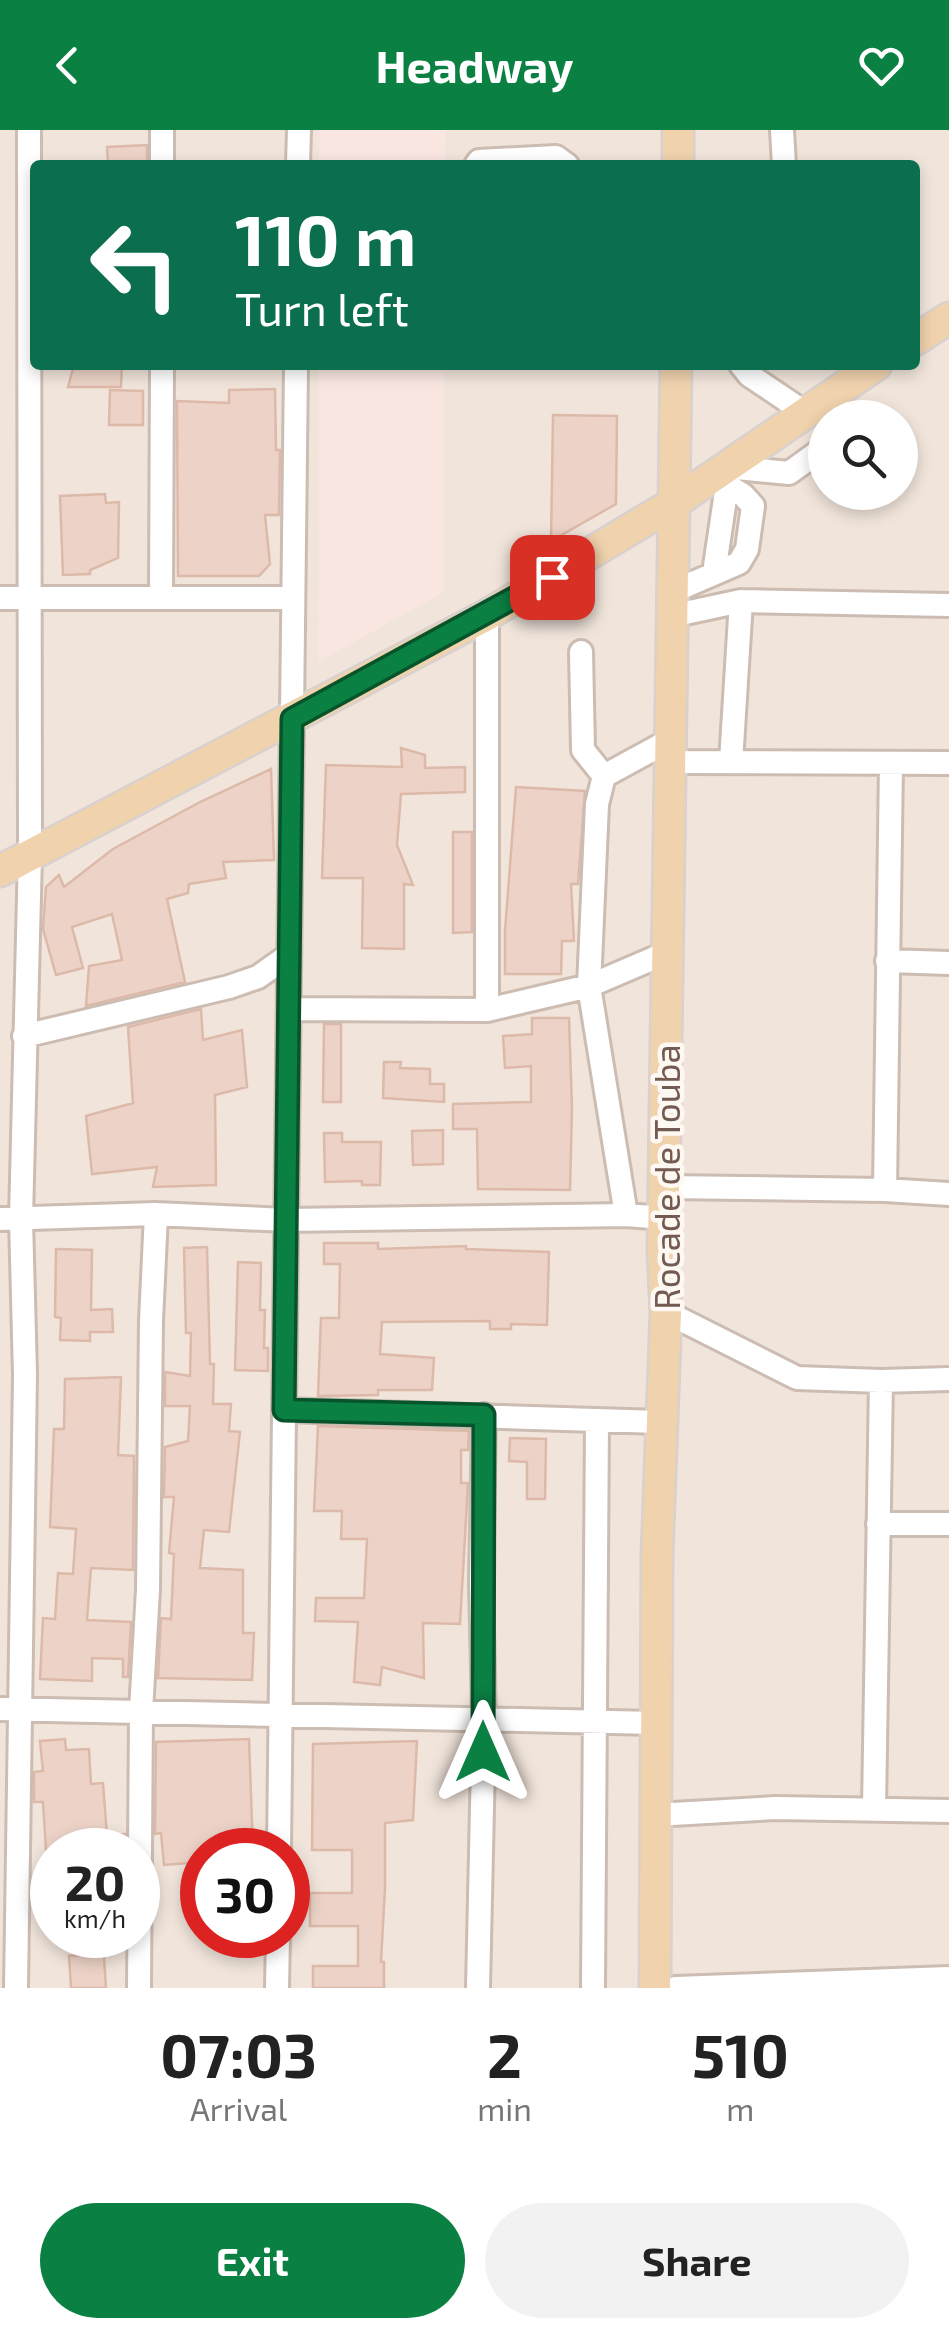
<!DOCTYPE html>
<style>
:root{--surface:#fff;--page:#f2f2f2;--text:#222;--muted:#767676;--accent:#0b8043}
body{margin:0;font-family:"Exo 2",sans-serif;background:var(--page);color:var(--text);height:100vh;display:flex;flex-direction:column;font-size:38px;white-space:nowrap}
*{box-sizing:border-box;margin:0}
p{font-size:32px;color:var(--muted)}
.icon{flex:none;width:55px;height:55px;fill:none;stroke:currentColor;stroke-width:2;stroke-linecap:round;stroke-linejoin:round}
.map{position:relative;height:1858px;overflow:hidden}
.drawer{display:flex;flex-direction:column;background:var(--surface);flex:1}
.drawer>*{flex:none}
.banner{position:absolute;left:30px;top:30px;width:890px;height:210px;border-radius:10px;box-shadow:0 5px 15px #0003;background:#0b6e4f;color:#fff;overflow:hidden}
.buttons{position:absolute;left:808px;top:270px;display:grid;gap:20px}
.buttons a{display:grid;place-items:center;width:110px;height:110px;border-radius:50%;background:var(--surface);box-shadow:0 5px 15px #0003;font-size:50px}
.speed{position:absolute;left:30px;top:1698px;display:flex;gap:20px;font-size:50px;font-weight:700;text-align:center}
.speed>*{display:grid;place-content:center;width:130px;height:130px;border-radius:50%;background:var(--surface);box-shadow:0 5px 15px #0003;line-height:1}
.speed small{font-size:25px;font-weight:400}
.speed .limit{border:15px solid #d22;background:#fff;color:#111}
.pin{position:absolute;display:grid;place-items:center;width:85px;height:85px;color:#fff;margin:-42px;border-radius:20px;box-shadow:0 5px 15px #0006}
.me{position:absolute;width:110px;margin:-55px;rotate:0deg;stroke-linejoin:round;filter:drop-shadow(0 0 8px #0008)}
.turn{display:flex;align-items:center;gap:35px;height:210px;padding:0 40px;font-size:45px}
.turn .icon{width:130px;height:130px;stroke-width:2.5}
.turn b{display:block;font-size:70px;line-height:85px}
.eta{display:flex;justify-content:space-evenly;align-items:center;height:170px;text-align:center}
.eta b{font-size:60px;font-weight:700;line-height:70px}
.action{display:flex;gap:20px;margin-top:auto;padding:20px 40px}
.action a{flex:1;height:115px;border-radius:60px;background:var(--accent);color:#fff;font-size:40px;font-weight:700;line-height:115px;text-align:center}
.action a+a{background:var(--page);color:var(--text)}
header{display:flex;justify-content:space-between;align-items:center;height:130px;padding:0 40px;background:var(--accent);color:#fff;font-size:45px;font-weight:700}
.map>svg:first-child{display:block}
.residential{fill:#f1e5db;fill-rule:evenodd}
.commercial{fill:#f9e6e1}
.building{fill:#edd3c7;stroke:#ddb9a9;stroke-width:2.5}
.lines{fill:none;stroke-linecap:round;stroke-linejoin:round}
.minor-casing{stroke:#ccbcb2;stroke-width:28}
.major-casing{stroke:#d8d1ce;stroke-width:35}
.minor{stroke:#fff;stroke-width:22}
.major{stroke:#f0d2ad;stroke-width:30}
.route-casing{stroke:#07532c;stroke-width:25}
.route{stroke:#0b8043;stroke-width:18}
.labels{text-anchor:middle;dominant-baseline:central;stroke-width:9;stroke-linejoin:round;paint-order:stroke}
.street-label{font-size:35px;fill:#735b51;stroke:#fdf8f2}
</style>
<header><svg class="icon" aria-label="back" viewBox="0 0 24 24"><path d="M15 5l-7 7 7 7"/></svg>Headway<svg class="icon" aria-label="heart" viewBox="0 0 24 24"><path d="M12 20l-8-8c-3-5 5-10 8-4 3-6 11-1 8 4z"/></svg></header>
<div class="map">
<svg width="949" height="1858" viewBox="0 0 949 1858">
<rect width="100%" height="100%" fill="#faf4ec"/>
<path class="residential" d="M 0,0 L 949,0 L 949,1858 L 0,1858 ZM 35,35 L 915,35 L 915,235 L 35,235 ZM 825,288 L 900,288 L 900,362 L 825,362 ZM 52,1720 L 138,1720 L 138,1805 L 52,1805 ZM 202,1720 L 288,1720 L 288,1805 L 202,1805 Z"/>
<path class="commercial" d="M 319,0 L 445,0 L 445,35 L 319,35 Z
M 319,235 L 444,235 L 444,462 L 318,532 Z"/>
<path class="building" d="M 147,15 L 147,35 L 108,35 L 107,17 Z
M 74,235 L 122,235 L 121,257 L 68,257 Z
M 275,259 L 276,320 L 280,320 L 279,385 L 265,385 L 270,434 L 259,446 L 178,446 L 177,271 L 229,273 L 229,260 Z
M 110,260 L 143,261 L 143,295 L 109,295 Z
M 553,285 L 617,286 L 616,374 L 551,411 Z
M 105,364 L 106,373 L 119,372 L 118,428 L 90,440 L 90,444 L 63,445 L 60,366 Z
M 401,618 L 425,625 L 425,638 L 465,637 L 465,662 L 401,664 L 397,715 L 413,755 L 404,754 L 404,819 L 362,818 L 363,748 L 322,748 L 326,635 L 402,637 Z
M 271,639 L 274,730 L 223,732 L 226,748 L 189,754 L 188,763 L 167,769 L 185,852 L 86,876 L 89,836 L 122,830 L 112,784 L 72,797 L 83,838 L 56,845 L 43,799 L 46,757 L 59,745 L 64,757 L 113,719 L 200,672 Z
M 516,657 L 585,661 L 578,754 L 571,754 L 574,811 L 562,811 L 561,844 L 505,844 L 505,801 Z
M 453,702 L 472,702 L 472,802 L 453,803 Z
M 201,879 L 203,910 L 242,900 L 247,957 L 215,965 L 216,1055 L 153,1057 L 157,1037 L 92,1044 L 86,986 L 133,973 L 128,897 Z
M 532,888 L 569,888 L 572,978 L 570,1060 L 478,1059 L 477,999 L 453,999 L 453,974 L 531,972 L 531,936 L 505,938 L 503,906 L 532,904 Z
M 324,894 L 341,894 L 341,972 L 323,972 Z
M 384,932 L 401,932 L 400,938 L 430,939 L 430,954 L 444,954 L 444,972 L 383,968 Z
M 443,1000 L 443,1034 L 413,1035 L 412,1001 Z
M 324,1003 L 342,1003 L 342,1012 L 381,1012 L 380,1055 L 362,1055 L 362,1051 L 325,1052 Z
M 324,1113 L 378,1113 L 378,1119 L 466,1116 L 466,1119 L 549,1122 L 547,1195 L 511,1194 L 511,1199 L 490,1199 L 490,1191 L 382,1192 L 380,1224 L 434,1228 L 432,1260 L 378,1260 L 378,1265 L 318,1266 L 321,1188 L 339,1188 L 340,1134 L 324,1134 Z
M 207,1117 L 210,1234 L 214,1234 L 213,1274 L 231,1274 L 229,1301 L 240,1302 L 229,1402 L 204,1400 L 200,1438 L 243,1440 L 243,1503 L 254,1503 L 252,1550 L 158,1548 L 161,1488 L 171,1489 L 174,1424 L 169,1423 L 174,1367 L 164,1367 L 165,1317 L 188,1311 L 190,1276 L 165,1276 L 165,1242 L 190,1246 L 191,1203 L 186,1203 L 184,1118 Z
M 56,1119 L 92,1120 L 91,1180 L 112,1179 L 113,1202 L 90,1202 L 90,1211 L 60,1210 L 61,1188 L 55,1187 Z
M 238,1132 L 261,1133 L 260,1180 L 265,1180 L 264,1218 L 268,1218 L 268,1241 L 235,1240 Z
M 121,1247 L 118,1325 L 134,1326 L 133,1440 L 91,1438 L 87,1490 L 131,1492 L 128,1547 L 123,1547 L 123,1529 L 92,1528 L 92,1551 L 40,1549 L 43,1488 L 55,1489 L 58,1443 L 73,1444 L 76,1399 L 50,1397 L 54,1299 L 64,1299 L 65,1249 Z
M 318,1296 L 469,1301 L 468,1320 L 461,1320 L 461,1353 L 468,1353 L 460,1494 L 423,1493 L 424,1548 L 382,1537 L 380,1555 L 354,1552 L 358,1492 L 315,1491 L 316,1468 L 364,1468 L 367,1409 L 341,1409 L 342,1381 L 314,1381 Z
M 510,1308 L 546,1309 L 545,1369 L 527,1369 L 527,1332 L 509,1331 Z
M 65,1609 L 66,1620 L 89,1619 L 91,1654 L 103,1653 L 107,1705 L 125,1704 L 125,1720 L 46,1720 L 43,1672 L 34,1672 L 34,1642 L 43,1641 L 40,1611 Z
M 249,1609 L 253,1720 L 202,1720 L 202,1732 L 164,1735 L 161,1703 L 155,1704 L 156,1612 Z
M 417,1611 L 413,1690 L 385,1693 L 385,1758 L 381,1832 L 384,1832 L 384,1858 L 313,1858 L 313,1836 L 358,1836 L 358,1796 L 310,1796 L 310,1763 L 352,1763 L 352,1720 L 312,1720 L 313,1614 Z
M 103,1811 L 106,1858 L 71,1858 L 69,1826 L 82,1825 L 82,1813 Z"/>
<g class="lines">
<defs>
<path id="minor" d="M 782,0 L 784,35
M 162,35 L 162,0
M 298,35 L 299,0
M 476,35 L 479,31 L 556,27 L 567,35
M 741,235 L 749,245 L 804,282
M 727,337 L 789,343 L 825,317
M 714,443 L 727,355
M 672,462 L 739,433 L 747,419 L 753,376 L 743,365 L 713,347
M 161,467 L 162,235
M 0,468 L 293,468
M 487,485 L 487,880
M 671,486 L 741,471 L 949,475
M 581,522 L 583,620 L 604,646
M 672,632 L 949,633
M 731,632 L 741,471
M 887,831 L 949,833
M 289,879 L 487,880 L 589,856 L 666,823
M 24,906 L 229,857 L 258,847 L 289,825
M 665,1057 L 885,1060 L 949,1064
M 885,1060 L 891,633
M 626,1085 L 589,856 L 597,674 L 604,646 L 672,609
M 0,1089 L 156,1084 L 286,1090 L 626,1085 L 664,1088
M 666,1182 L 797,1248 L 881,1251 L 949,1249
M 284,1280 L 660,1292
M 878,1394 L 949,1394
M 0,1579 L 656,1593
M 874,1678 L 881,1251
M 655,1685 L 776,1678 L 949,1681
M 279,1720 L 296,235
M 16,1858 L 25,1245 L 21,1089 L 30,725 L 29,0
M 139,1858 L 141,1581 L 148,1460 L 151,1191 L 156,1084
M 277,1858 L 278,1805
M 478,1858 L 484,1587 L 481,1453 L 484,1285
M 593,1858 L 597,1290
M 676,1858 L 949,1848"/>
<path id="major" d="M 678,35 L 678,0
M 915,210 L 949,188
M 0,741 L 487,485 L 674,373 L 876,235
M 655,1858 L 657,1425 L 666,1182 L 663,1120 L 676,235"/>
</defs>
<use href="#minor" class="minor-casing"/>
<use href="#major" class="major-casing"/>
<use href="#minor" class="minor"/>
<use href="#major" class="major"/>
</g>
<g class="lines">
<defs>
<path id="route" d="M 483,1622 L 484,1285 L 284,1280 L 292,589 L 552,447"/>
</defs>
<use href="#route" class="route-casing"/>
<use href="#route" class="route"/>
</g>
<g class="labels">
<g class="street-label">
<text transform="translate(666 1047) rotate(-90)">Rocade de Touba</text>
</g>
</g>
</svg>
<div class="buttons">
<a><svg class="icon" aria-label="search" viewBox="0 0 24 24"><circle cx="10" cy="10" r="6"/><path d="M15 15l6 6"/></svg></a>
</div>
<div class="speed"><div>20<small>km/h</small></div><div class="limit">30</div></div>
<div class="pin" style="left:552px;top:447px;background:#d93025"><svg class="icon" aria-label="arrive" viewBox="0 0 24 24"><path d="M6 21V4h12l-3 4 3 4H6"/></svg></div>
<svg class="me" style="left:483px;top:1622px" viewBox="-20 -20 40 40"><path d="M0-17L14 15 0 8-14 15z" fill="#0b8043" stroke="#fff" stroke-width="4"/></svg>
<div class="banner">
<div class="turn"><svg class="icon" aria-label="left" viewBox="0 0 24 24"><path d="M17 20v-9H6M10 6l-5 5 5 5"/></svg><div><b>110 m</b>Turn left</div></div>
</div>
</div>
<section class="drawer">
<div class="eta">
<div><b>07:03</b><p>Arrival</p></div>
<div><b>2</b><p>min</p></div>
<div><b>510</b><p>m</p></div>
</div>
<div class="action"><a>Exit</a><a>Share</a></div>
</section>
